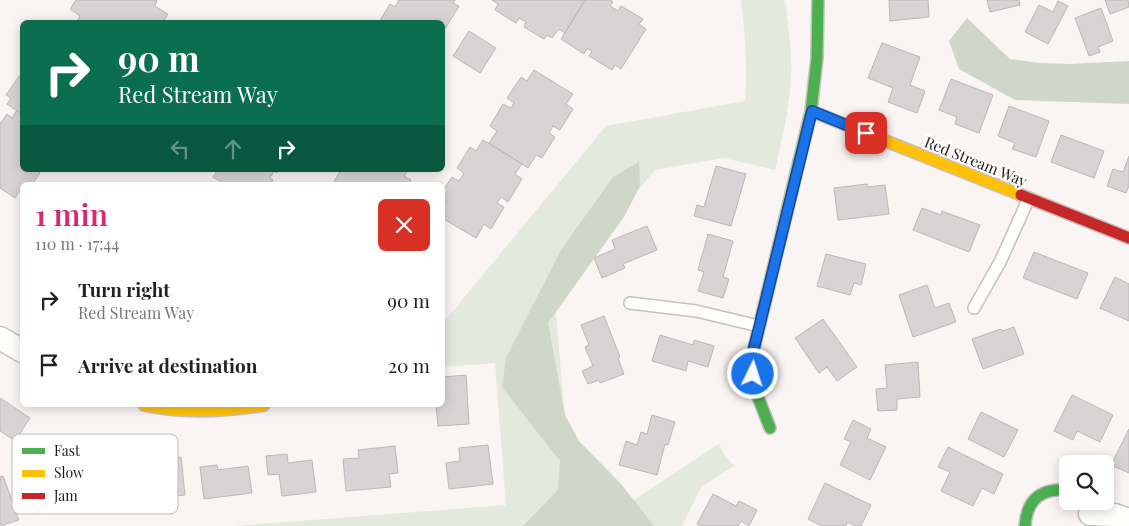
<!DOCTYPE html>
<meta charset="utf-8">
<style>
:root{--surface:#fff;--page:#f6f6f6;--text:#222;--muted:#767676;--accent:#db2777}
body{margin:0;font-family:"Playfair Display",serif;background:var(--page);color:var(--text);height:100vh;display:flex;flex-direction:column;font-size:19px;white-space:nowrap}
*{box-sizing:border-box;margin:0}
p{font-size:16px;color:var(--muted)}
.icon{flex:none;width:28px;height:28px;fill:none;stroke:currentColor;stroke-width:2;stroke-linecap:round;stroke-linejoin:round}
.map{position:relative;flex:1;overflow:hidden}
.drawer{position:absolute;left:20px;top:182px;width:425px;height:225px;display:flex;flex-direction:column;background:var(--surface);border-radius:8px;box-shadow:0 2px 12px #0003}
.drawer>*{flex:none}
.top-card{position:absolute;left:20px;top:20px;width:425px;height:152px;border-radius:8px;box-shadow:0 2px 12px #0003;background:#0b6e4f;color:#fff;overflow:hidden}
.tools{position:absolute;left:1059px;top:455px;display:grid;gap:10px}
.tools a{display:grid;place-items:center;width:55px;height:55px;border-radius:8px;background:var(--surface);box-shadow:0 2px 12px #0003;font-size:25px}
.pin{position:absolute;display:grid;place-items:center;width:42px;height:42px;color:#fff;margin:-21px;border-radius:10px;box-shadow:0 2px 8px #0006}
.me{position:absolute;width:55px;margin:-28px;rotate:4deg;stroke-linejoin:round;filter:drop-shadow(0 0 4px #0008)}
.turn{display:flex;align-items:center;gap:18px;height:105px;padding:0 15px;font-size:22px}
.turn .icon{width:65px;height:65px;stroke-width:2.5}
.turn b{display:block;font-size:35px;line-height:42px}
.lanes{display:flex;align-items:center;height:48px;padding:0 15px;background:#0003;justify-content:center;gap:25px;direction:ltr}
.lanes .off{opacity:.35}
.round{display:grid;place-items:center;flex:none;width:52px;height:52px;border-radius:8px;background:var(--page)}
.overview{display:flex;align-items:center;justify-content:space-between;height:85px;padding:0 15px}
h1{font-size:30px;font-weight:600;line-height:38px;color:var(--accent)}
ul{padding:0;list-style:none}
li{display:flex;align-items:center;gap:15px;height:65px;padding:0 15px}
li div{flex:1}
li b{display:block;font-size:19px}
li em{font-style:normal}
.map>svg:first-child{display:block}
.green{fill:#e3e9dd}
.forest{fill:#ced7c8}
.building{fill:#d8d3d5;stroke:#bcb8b8}
.lines{fill:none;stroke-linecap:round;stroke-linejoin:round}
.lane-casing{stroke:#c6c1be;stroke-width:14}
.street-casing{stroke:#c6c1be;stroke-width:25}
.fast-casing{stroke:#c6c1be;stroke-width:14}
.slow-casing{stroke:#c6c1be;stroke-width:14}
.jam-casing{stroke:#c6c1be;stroke-width:14}
.lane{stroke:#fefefd;stroke-width:11}
.street{stroke:#fefefd;stroke-width:22}
.fast{stroke:#4caf50;stroke-width:11}
.slow{stroke:#ffc107;stroke-width:11}
.jam{stroke:#c62828;stroke-width:11}
.route-casing{stroke:#114b97;stroke-width:12}
.route{stroke:#1a73e8;stroke-width:9}
.labels{text-anchor:middle;dominant-baseline:central;stroke-width:4.5;stroke-linejoin:round;paint-order:stroke}
.street-label{font-size:15px;fill:#1f1916;stroke:#fff}
.key{fill:#fff;stroke:#bcbab9;stroke-width:1}
.key-label{font-size:14px;fill:#1f1916}
</style>
<div class="map">
<svg width="1129" height="526" viewBox="0 0 1129 526">
<rect width="100%" height="100%" fill="#faf5f2"/>
<path class="green" d="M 741,0 L 785,0 C 788,24 792,49 791,74 C 790,107 782,138 775,170 L 724,158 L 655,170 L 554,292 L 571,487 L 617,511 L 719,444 L 724,454 L 734,466 L 701,487 L 682,526 L 236,526 L 506,505 L 495,363 L 443,367 L 443,323 L 606,126 L 745,101 C 748,67 745,34 741,0 Z"/>
<path class="forest" d="M 967,18 L 1010,59 L 1041,63 L 1070,64 L 1129,61 L 1129,104 L 1015,100 L 959,69 L 949,41 Z
M 639,162 L 640,186 L 624,217 L 548,323 L 565,415 L 579,441 L 622,485 L 654,526 L 523,526 L 558,490 L 560,461 L 502,387 L 506,358 L 561,250 L 613,177 Z"/>
<path class="building" d="M 76,0 L 157,0 L 155,6 L 168,14 L 163,22 L 77,22 L 80,16 L 70,9 Z
M 399,0 L 455,0 L 453,3 L 459,6 L 445,29 L 442,27 L 442,22 L 379,22 L 390,4 L 395,7 Z
M 492,0 L 585,0 L 565,33 L 559,29 L 552,38 L 547,35 L 544,39 L 524,27 L 526,22 L 519,18 L 516,23 L 495,10 L 498,4 Z
M 585,0 L 610,0 L 613,2 L 610,6 L 618,11 L 621,6 L 643,19 L 639,24 L 646,29 L 621,69 L 615,65 L 612,70 L 589,56 L 592,51 L 587,48 L 584,54 L 561,39 Z
M 889,0 L 928,0 L 929,17 L 890,21 Z
M 987,0 L 1019,0 L 1020,5 L 990,12 Z
M 1105,0 L 1128,0 L 1129,7 L 1110,14 Z
M 1058,1 L 1068,6 L 1048,44 L 1025,32 L 1039,5 L 1053,12 Z
M 1101,8 L 1113,41 L 1098,47 L 1100,52 L 1089,56 L 1075,18 Z
M 469,31 L 496,48 L 480,73 L 453,56 Z
M 882,43 L 920,57 L 910,85 L 925,91 L 917,113 L 888,102 L 893,88 L 868,78 Z
M 534,70 L 573,94 L 566,104 L 573,109 L 560,130 L 553,126 L 549,133 L 555,137 L 542,158 L 536,155 L 528,168 L 489,143 L 497,131 L 490,126 L 503,104 L 511,108 L 514,103 L 507,98 L 521,77 L 527,81 Z
M 20,75 L 22,76 L 22,114 L 7,104 L 11,98 L 6,95 Z
M 951,79 L 993,95 L 979,133 L 955,124 L 957,117 L 939,110 Z
M 1009,106 L 1049,121 L 1036,157 L 1012,149 L 1015,143 L 998,136 Z
M 17,110 L 22,114 L 22,170 L 35,170 L 40,173 L 32,185 L 22,185 L 22,193 L 19,191 L 15,198 L 0,188 L 0,124 L 7,114 L 12,118 Z
M 1061,135 L 1104,151 L 1094,178 L 1051,162 Z
M 483,140 L 522,164 L 515,174 L 522,179 L 508,202 L 501,197 L 497,203 L 504,207 L 491,229 L 484,224 L 476,238 L 442,218 L 442,208 L 447,201 L 442,199 L 442,192 L 452,177 L 459,181 L 464,173 L 457,168 L 470,147 L 476,151 Z
M 1129,156 L 1129,186 L 1126,193 L 1107,186 L 1113,169 L 1123,172 Z
M 716,166 L 746,174 L 731,226 L 694,216 L 697,205 L 704,207 Z
M 215,170 L 279,170 L 277,173 L 274,171 L 270,178 L 273,180 L 270,185 L 226,185 L 213,177 L 217,171 Z
M 341,170 L 404,170 L 407,172 L 404,176 L 411,180 L 408,185 L 332,185 Z
M 867,184 L 868,187 L 885,185 L 889,214 L 838,220 L 834,188 Z
M 922,208 L 941,215 L 942,211 L 980,225 L 969,252 L 913,230 Z
M 647,226 L 657,250 L 623,264 L 625,268 L 602,278 L 594,258 L 615,249 L 612,240 Z
M 708,234 L 733,241 L 723,277 L 729,279 L 723,298 L 698,291 L 704,272 L 698,270 Z
M 1034,252 L 1088,273 L 1077,299 L 1023,278 Z
M 826,254 L 866,264 L 861,285 L 854,283 L 850,295 L 817,286 Z
M 1115,277 L 1129,284 L 1129,321 L 1100,308 Z
M 927,285 L 935,308 L 949,303 L 956,322 L 913,337 L 899,295 Z
M 604,316 L 620,357 L 618,358 L 624,374 L 600,383 L 599,380 L 588,384 L 582,371 L 593,366 L 585,347 L 589,345 L 581,325 Z
M 823,319 L 857,367 L 837,381 L 827,367 L 819,373 L 795,338 Z
M 1014,327 L 1024,354 L 983,369 L 972,339 L 1001,329 L 1002,331 Z
M 660,335 L 693,345 L 694,340 L 714,346 L 708,367 L 688,361 L 686,371 L 652,361 Z
M 918,362 L 920,397 L 897,399 L 897,410 L 878,411 L 876,389 L 887,388 L 885,365 Z
M 466,375 L 469,424 L 438,426 L 436,405 L 442,405 L 442,377 Z
M 1072,395 L 1113,415 L 1100,442 L 1077,431 L 1073,440 L 1054,431 Z
M 0,398 L 30,418 L 15,441 L 0,431 Z
M 981,412 L 1018,430 L 1004,457 L 968,439 Z
M 652,415 L 675,422 L 668,445 L 665,444 L 657,475 L 619,465 L 626,441 L 637,445 L 641,432 L 647,434 Z
M 853,420 L 871,429 L 867,438 L 886,447 L 870,480 L 840,465 L 851,442 L 844,439 Z
M 1129,429 L 1129,473 L 1111,465 Z
M 488,445 L 493,484 L 449,489 L 446,463 L 460,461 L 459,448 Z
M 395,446 L 398,473 L 389,474 L 391,487 L 346,491 L 343,459 L 359,458 L 358,450 Z
M 948,447 L 1003,474 L 994,494 L 982,488 L 973,506 L 941,491 L 950,472 L 938,467 Z
M 287,454 L 288,463 L 312,460 L 316,492 L 282,496 L 279,474 L 268,475 L 266,456 Z
M 181,457 L 185,495 L 142,500 L 138,462 Z
M 217,465 L 218,470 L 248,466 L 252,493 L 204,499 L 200,467 Z
M 3,476 L 19,520 L 0,526 L 0,477 Z
M 825,483 L 871,505 L 861,526 L 856,526 L 847,522 L 846,526 L 822,526 L 808,519 Z
M 713,494 L 736,506 L 739,501 L 757,510 L 749,526 L 741,521 L 738,526 L 702,526 L 697,524 Z"/>
<g class="lines">
<defs>
<path id="lane" d="M 630,303 L 696,311 L 759,326
M 974,308 L 1000,262 L 1029,198"/>
<path id="street" d="M 0,338 L 22,351
M 1090,514 L 1115,515 L 1129,520"/>
<path id="fast" d="M 770,428 L 758,397 L 753,374 L 754,348 L 811,111 L 817,58 L 818,0
M 1025,526 C 1027,499 1041,488 1068,490"/>
<path id="slow" d="M 811,111 L 1021,195
M 144,405 C 184,414 223,412 264,405"/>
<path id="jam" d="M 1021,195 L 1129,238"/>
</defs>
<use href="#lane" class="lane-casing"/>
<use href="#street" class="street-casing"/>
<use href="#fast" class="fast-casing"/>
<use href="#slow" class="slow-casing"/>
<use href="#jam" class="jam-casing"/>
<use href="#lane" class="lane"/>
<use href="#street" class="street"/>
<use href="#fast" class="fast"/>
<use href="#slow" class="slow"/>
<use href="#jam" class="jam"/>
</g>
<g class="lines">
<defs>
<path id="route" d="M 753,374 L 754,348 L 812,111 L 866,133"/>
</defs>
<use href="#route" class="route-casing"/>
<use href="#route" class="route"/>
</g>
<g class="labels">
<g class="street-label">
<text transform="translate(976 161) rotate(22)">Red Stream Way</text>
</g>
</g>
<rect x="12" y="434" width="166" height="80" rx="8" class="key"/>
<rect x="22" y="448" width="23" height="6" fill="#4caf50"/>
<rect x="22" y="470" width="23" height="7" fill="#ffc107"/>
<rect x="22" y="493" width="23" height="6" fill="#c62828"/>
<g class="key-label">
<text x="54" y="456">Fast</text>
<text x="54" y="478">Slow</text>
<text x="54" y="501">Jam</text>
</g>
</svg>
<div class="tools">
<a><svg class="icon" aria-label="search" viewBox="0 0 24 24"><circle cx="10" cy="10" r="6"/><path d="M15 15l6 6"/></svg></a>
</div>
<div class="pin" style="left:866px;top:133px;background:#d93025"><svg class="icon" aria-label="arrive" viewBox="0 0 24 24"><path d="M6 21V4h12l-3 4 3 4H6"/></svg></div>
<svg class="me" style="left:753px;top:374px" viewBox="-20 -20 40 40"><circle r="17" fill="#1a73e8" stroke="#fff" stroke-width="3"/><path d="M0-11L8 9 0 5-8 9z" fill="#fff"/></svg>
<div class="top-card">
<div class="turn"><svg class="icon" aria-label="right" viewBox="0 0 24 24"><path d="M7 20v-9h11M14 6l5 5-5 5"/></svg><div><b>90 m</b>Red Stream Way</div></div>
<div class="lanes"><svg class="icon off" aria-label="left" viewBox="0 0 24 24"><path d="M17 20v-9H6M10 6l-5 5 5 5"/></svg><svg class="icon off" aria-label="ahead" viewBox="0 0 24 24"><path d="M12 20V5M6 11l6-6 6 6"/></svg><svg class="icon" aria-label="right" viewBox="0 0 24 24"><path d="M7 20v-9h11M14 6l5 5-5 5"/></svg></div>
</div>
<section class="drawer">
<div class="overview"><div><h1>1 min</h1><p>110 m · 17:44</p></div><a class="round" style="background:#d93025;color:#fff"><svg class="icon" aria-label="close" viewBox="0 0 24 24"><path d="M6 6l12 12M18 6L6 18"/></svg></a></div>
<ul>
<li><svg class="icon" aria-label="right" viewBox="0 0 24 24"><path d="M7 20v-9h11M14 6l5 5-5 5"/></svg><div><b>Turn right</b><p>Red Stream Way</p></div><em>90 m</em></li>
<li><svg class="icon" aria-label="arrive" viewBox="0 0 24 24"><path d="M6 21V4h12l-3 4 3 4H6"/></svg><div><b>Arrive at destination</b></div><em>20 m</em></li>
</ul>
</section>
</div>
